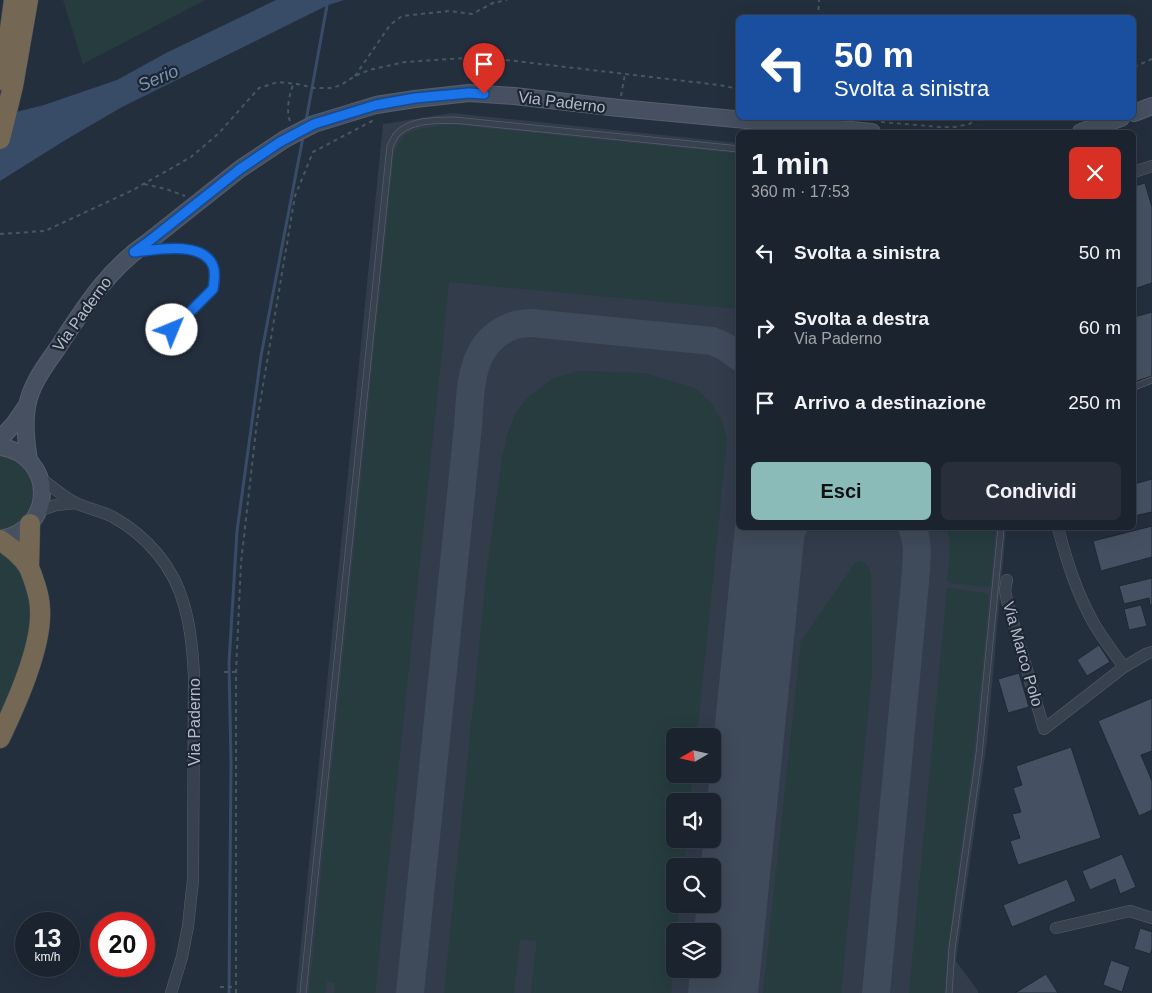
<!DOCTYPE html>
<html lang="it">
<meta charset="utf-8">
<style>
:root{--surface:#1b232e;--page:#282f3a;--text:#f1f3f6;--muted:#a0a4aa;--line:#39404a;--accent:#8bbbb9}
body{margin:0;font-family:Helvetica,sans-serif;background:var(--page);color:var(--text);height:100vh;display:flex;flex-direction:column;font-size:19px;white-space:nowrap}
*{box-sizing:border-box;margin:0}
p{font-size:16px;color:var(--muted)}
.icon{flex:none;width:28px;height:28px;fill:none;stroke:currentColor;stroke-width:2;stroke-linecap:round;stroke-linejoin:round}
.map{position:relative;flex:1;overflow:hidden}
.sheet{position:absolute;left:736px;top:130px;width:400px;height:400px;display:flex;flex-direction:column;background:var(--surface);border-radius:8px;box-shadow:0 5px 20px #0002,0 0 0 1px var(--line)}
.sheet>*{flex:none}
.banner{position:absolute;left:736px;top:15px;width:400px;height:105px;border-radius:8px;box-shadow:0 5px 20px #0002,0 0 0 1px var(--line);background:#1a4fa0;color:#fff;overflow:hidden}
.needle{width:32px;rotate:261deg}
.tools{position:absolute;left:666px;top:728px;display:grid;gap:10px}
.tools a{display:grid;place-items:center;width:55px;height:55px;border-radius:8px;background:var(--surface);box-shadow:0 5px 20px #0002,0 0 0 1px var(--line);font-size:25px}
.speed{position:absolute;left:15px;top:912px;display:flex;gap:10px;font-size:25px;font-weight:700;text-align:center}
.speed>*{display:grid;place-content:center;width:65px;height:65px;border-radius:50%;background:var(--surface);box-shadow:0 5px 20px #0002,0 0 0 1px var(--line);line-height:1}
.speed small{font-size:12px;font-weight:400}
.speed .limit{border:8px solid #d22;background:#fff;color:#111}
.pin{position:absolute;display:grid;place-items:center;width:42px;height:42px;color:#fff;margin:-51px -21px;border-radius:50% 50% 50% 0;rotate:-45deg;box-shadow:0 0 5px #0007}
.pin .icon{rotate:45deg}
.me{position:absolute;width:55px;margin:-28px;rotate:45deg;stroke-linejoin:round;filter:drop-shadow(0 0 4px #0008)}
.turn{display:flex;align-items:center;gap:18px;height:105px;padding:0 15px;font-size:22px}
.turn .icon{width:65px;height:65px;stroke-width:2.5}
.turn b{display:block;font-size:35px;line-height:42px}
.round{display:grid;place-items:center;flex:none;width:52px;height:52px;border-radius:8px;background:var(--page)}
.summary{display:flex;align-items:center;justify-content:space-between;height:85px;padding:0 15px}
h1{font-size:30px;font-weight:700;line-height:38px}
.action{display:flex;gap:10px;margin-top:auto;padding:10px 15px}
.action a{flex:1;height:58px;border-radius:8px;background:var(--accent);color:#111;font-size:20px;font-weight:700;line-height:58px;text-align:center}
.action a+a{background:var(--page);color:var(--text)}
ul{padding:0;list-style:none}
li{display:flex;align-items:center;gap:15px;height:75px;padding:0 15px}
li div{flex:1}
li b{display:block;font-size:19px}
li em{font-style:normal}
.map>svg:first-child{display:block}
.airport{fill:#323c4b;fill-rule:evenodd}
.green{fill:#263c3f}
.water{fill:#394c67}
.lines{fill:none;stroke-linecap:round;stroke-linejoin:round}
.stream{stroke:#394c67;stroke-width:3}
.taxiway{stroke:#3f4a5a;stroke-width:28}
.runway{stroke:#3f4a5a;stroke-width:70}
.building{fill:#455162;stroke:#1f2835}
.lane-casing{stroke:#565f6c;stroke-width:7}
.street-casing{stroke:#565f6c;stroke-width:12}
.secondary-casing{stroke:#565f6c;stroke-width:18}
.highway-casing{stroke:#434c59;stroke-width:21}
.path{stroke:#44595c;stroke-width:2;stroke-dasharray:4 4;stroke-linecap:butt}
.lane{stroke:#38414e;stroke-width:5.5}
.street{stroke:#38414e;stroke-width:11}
.secondary{stroke:#465061;stroke-width:16}
.highway{stroke:#746855;stroke-width:20}
.route-casing{stroke:#114b97;stroke-width:12}
.route{stroke:#1a73e8;stroke-width:9}
.labels{text-anchor:middle;dominant-baseline:central;stroke-width:4.5;stroke-linejoin:round;paint-order:stroke}
.street-label{font-size:16px;fill:#b4bcc9;stroke:#1d2633}
.water-label{font-size:18px;font-style:italic;fill:#7c92b1;stroke:#1d2633}
</style>
<div class="map">
<svg width="1152" height="993" viewBox="0 0 1152 993">
<rect width="100%" height="100%" fill="#242f3e"/>
<path class="airport" d="M 452,113 L 739,143 L 739,528 L 1006,528 L 987,742 L 956,961 L 978,991 L 978,993 L 296,993 L 383,124 ZM 675,736 L 712,736 L 712,774 L 675,774 ZM 675,801 L 712,801 L 712,839 L 675,839 ZM 675,866 L 712,866 L 712,904 L 675,904 ZM 675,931 L 712,931 L 712,969 L 675,969 Z"/>
<path class="green" d="M 63,0 L 205,0 L 83,64 Z
M 454,125 L 739,154 L 739,309 L 449,282 L 375,993 L 334,993 L 335,983 L 327,981 L 325,993 L 309,993 L 394,154 C 397,147 400,139 407,134 C 419,127 441,126 454,125 Z
M 579,371 L 644,373 L 695,388 L 711,403 L 722,421 L 727,440 L 697,736 L 675,736 L 675,774 L 693,774 L 690,801 L 675,801 L 675,839 L 686,839 L 684,866 L 675,866 L 675,904 L 680,904 L 677,931 L 675,931 L 675,951 L 671,993 L 531,993 L 537,941 L 520,939 L 514,993 L 444,993 L 487,569 L 502,459 L 507,435 L 515,414 L 529,396 L 554,378 Z
M 0,452 L 25,466 L 35,485 L 34,500 L 28,515 L 16,525 L 0,531 Z
M 947,528 L 996,528 L 991,582 L 988,587 L 950,583 L 947,581 C 949,563 952,545 947,528 Z
M 0,547 L 27,576 L 34,631 L 0,721 Z
M 860,561 C 867,563 869,568 871,574 L 872,672 L 841,993 L 763,993 L 801,641 L 855,563 Z
M 951,588 L 984,593 L 987,594 L 989,597 L 974,752 L 948,945 L 945,993 L 909,993 L 947,589 Z"/>
<path class="water" d="M 276,0 L 344,0 L 328,5 L 122,107 L 67,139 L 0,181 L 0,116 L 44,105 L 117,80 L 166,53 Z"/>
<g class="lines">
<path class="stream" d="M 306,121 L 328,0
M 229,993 L 231,763 L 229,663 L 237,531 L 261,356 L 303,137"/>
<path class="taxiway" d="M 766,567 C 773,550 778,539 793,528
M 410,993 L 468,426 C 471,387 469,340 515,325 C 520,324 526,323 531,323 L 712,341 L 724,346 L 739,357
M 876,993 L 915,582 C 916,565 920,544 912,528"/>
<path class="runway" d="M 723,993 L 770,528"/>
</g>
<path class="building" d="M 1145,183 L 1152,207 L 1152,283 L 1134,289 L 1134,186 Z
M 1152,312 L 1152,376 L 1134,382 L 1134,317 Z
M 1152,479 L 1152,512 L 1134,516 L 1134,484 Z
M 1152,526 L 1152,557 L 1101,571 L 1093,541 Z
M 1152,578 L 1152,605 L 1150,605 L 1149,598 L 1124,604 L 1119,586 Z
M 1141,605 L 1147,626 L 1129,630 L 1124,609 Z
M 1099,645 L 1110,662 L 1087,676 L 1077,660 Z
M 1019,673 L 1029,707 L 1008,713 L 998,679 Z
M 1152,698 L 1152,751 L 1141,755 L 1152,781 L 1152,810 L 1139,816 L 1098,721 Z
M 1071,747 L 1101,838 L 1018,865 L 1010,841 L 1020,838 L 1012,814 L 1021,812 L 1013,788 L 1022,785 L 1016,766 Z
M 1122,854 L 1136,887 L 1120,894 L 1115,879 L 1090,890 L 1082,871 Z
M 1067,879 L 1076,901 L 1012,927 L 1003,905 Z
M 1140,928 L 1152,932 L 1152,949 L 1150,954 L 1134,949 Z
M 1111,960 L 1130,967 L 1122,992 L 1103,985 Z
M 1046,974 L 1058,993 L 1015,993 Z"/>
<g class="lines">
<defs>
<path id="lane" d="M 145,251 C 164,248 205,243 213,266 C 216,272 214,282 213,289 L 172,330
M 1134,387 L 1152,380
M 303,993 L 390,146 C 392,143 394,138 396,135 C 410,119 435,121 454,120 L 739,149
M 949,993 L 952,948 L 979,755 L 1001,528"/>
<path id="street" d="M 1134,172 L 1152,166
M 40,478 C 52,486 64,498 78,504 C 89,509 102,511 113,517 C 147,536 174,567 184,605 C 191,628 193,653 194,677 L 193,880 L 188,926 L 182,957 L 171,993
M 38,511 L 56,505 L 76,503
M 1058,528 C 1067,562 1076,591 1093,622 C 1102,638 1114,653 1124,667
M 1007,580 L 1005,590 L 1007,601 L 1044,729 L 1124,667 L 1146,654 L 1152,652
M 1056,928 L 1130,911 L 1152,918"/>
<path id="secondary" d="M 1134,113 L 1152,106
M 1081,132 L 1121,118
M 0,439 L 14,424 L 27,405
M 0,447 C 56,455 56,530 0,539
M 29,460 C 26,442 24,425 27,407 C 30,386 45,366 57,349 C 84,308 107,270 148,242 L 240,169 L 285,139 L 314,124 L 376,105 L 415,99 L 469,93 L 514,96 L 619,108 L 872,132"/>
<path id="highway" d="M 0,80 L 7,52 L 14,0
M 0,139 L 13,86 L 28,0
M 0,540 C 10,547 22,556 28,566 C 31,571 33,578 35,584 C 38,593 40,601 40,610 C 42,647 16,704 0,738
M 29,566 L 30,524"/>
</defs>
<use href="#lane" class="lane-casing"/>
<use href="#street" class="street-casing"/>
<use href="#secondary" class="secondary-casing"/>
<use href="#highway" class="highway-casing"/>
<path class="path" d="M 818,18 L 819,0
M 1134,67 L 1152,59
M 355,76 L 390,25 L 402,16 L 450,11 L 472,14 L 493,3 L 507,0
M 621,96 L 625,74
M 290,121 C 286,111 289,96 293,85
M 881,122 L 940,127 L 955,127 L 969,124 L 981,118
M 144,184 L 166,189 L 185,196
M 0,234 L 45,231 L 133,190 L 191,157 L 218,134 L 259,88 L 278,82 L 297,84 L 314,88 L 332,88 L 341,85 L 355,76 L 369,70 L 405,62 L 481,57 L 719,85 L 739,89
M 224,672 L 236,672
M 220,987 L 236,987
M 236,993 L 236,672 L 241,563 L 257,421 L 295,196 L 313,152 L 374,120"/>
<use href="#lane" class="lane"/>
<use href="#street" class="street"/>
<use href="#secondary" class="secondary"/>
<use href="#highway" class="highway"/>
</g>
<g class="lines">
<defs>
<path id="route" d="M 172,330 L 213,289 C 214,282 216,273 213,266 C 203,240 154,250 134,252 L 148,242 L 240,169 L 280,142 L 314,124 L 376,105 L 415,98 L 469,93 L 484,94"/>
</defs>
<use href="#route" class="route-casing"/>
<use href="#route" class="route"/>
</g>
<g class="labels">
<g class="street-label">
<text transform="translate(562 102) rotate(7)">Via Paderno</text>
<text transform="translate(82 314) rotate(-54)">Via Paderno</text>
<text transform="translate(1023 654) rotate(74)">Via Marco Polo</text>
<text transform="translate(194 722) rotate(-90)">Via Paderno</text>
</g>
<g class="water-label">
<text transform="translate(158 78) rotate(-23)">Serio</text>
</g>
</g>
</svg>
<div class="tools">
<a><svg class="needle" viewBox="-14 -14 28 28"><path d="M0-13l5 13h-10z" fill="#e53935"/><path d="M0 13l5-13h-10z" fill="#a0a4aa"/></svg></a>
<a><svg class="icon" aria-label="sound" viewBox="0 0 24 24"><path d="M4 9h4l5-4v14l-5-4H4zM17 9q2 3 0 6"/></svg></a>
<a><svg class="icon" aria-label="search" viewBox="0 0 24 24"><circle cx="10" cy="10" r="6"/><path d="M15 15l6 6"/></svg></a>
<a><svg class="icon" aria-label="layers" viewBox="0 0 24 24"><path d="M12 4l9 5-9 5-9-5zM3 14l9 5 9-5"/></svg></a>
</div>
<div class="speed"><div>13<small>km/h</small></div><div class="limit">20</div></div>
<div class="pin" style="left:484px;top:94px;background:#d93025"><svg class="icon" aria-label="arrive" viewBox="0 0 24 24"><path d="M6 21V4h12l-3 4 3 4H6"/></svg></div>
<svg class="me" style="left:172px;top:330px" viewBox="-20 -20 40 40"><circle r="19" fill="#fff"/><path d="M0-13L10 11 0 6-10 11z" fill="#1a73e8"/></svg>
<div class="banner">
<div class="turn"><svg class="icon" aria-label="left" viewBox="0 0 24 24"><path d="M17 20v-9H6M10 6l-5 5 5 5"/></svg><div><b>50 m</b>Svolta a sinistra</div></div>
</div>
<section class="sheet">
<div class="summary"><div><h1>1 min</h1><p>360 m · 17:53</p></div><a class="round" style="background:#d93025;color:#fff"><svg class="icon" aria-label="close" viewBox="0 0 24 24"><path d="M6 6l12 12M18 6L6 18"/></svg></a></div>
<ul>
<li><svg class="icon" aria-label="left" viewBox="0 0 24 24"><path d="M17 20v-9H6M10 6l-5 5 5 5"/></svg><div><b>Svolta a sinistra</b></div><em>50 m</em></li>
<li><svg class="icon" aria-label="right" viewBox="0 0 24 24"><path d="M7 20v-9h11M14 6l5 5-5 5"/></svg><div><b>Svolta a destra</b><p>Via Paderno</p></div><em>60 m</em></li>
<li><svg class="icon" aria-label="arrive" viewBox="0 0 24 24"><path d="M6 21V4h12l-3 4 3 4H6"/></svg><div><b>Arrivo a destinazione</b></div><em>250 m</em></li>
</ul>
<div class="action"><a>Esci</a><a>Condividi</a></div>
</section>
</div>
